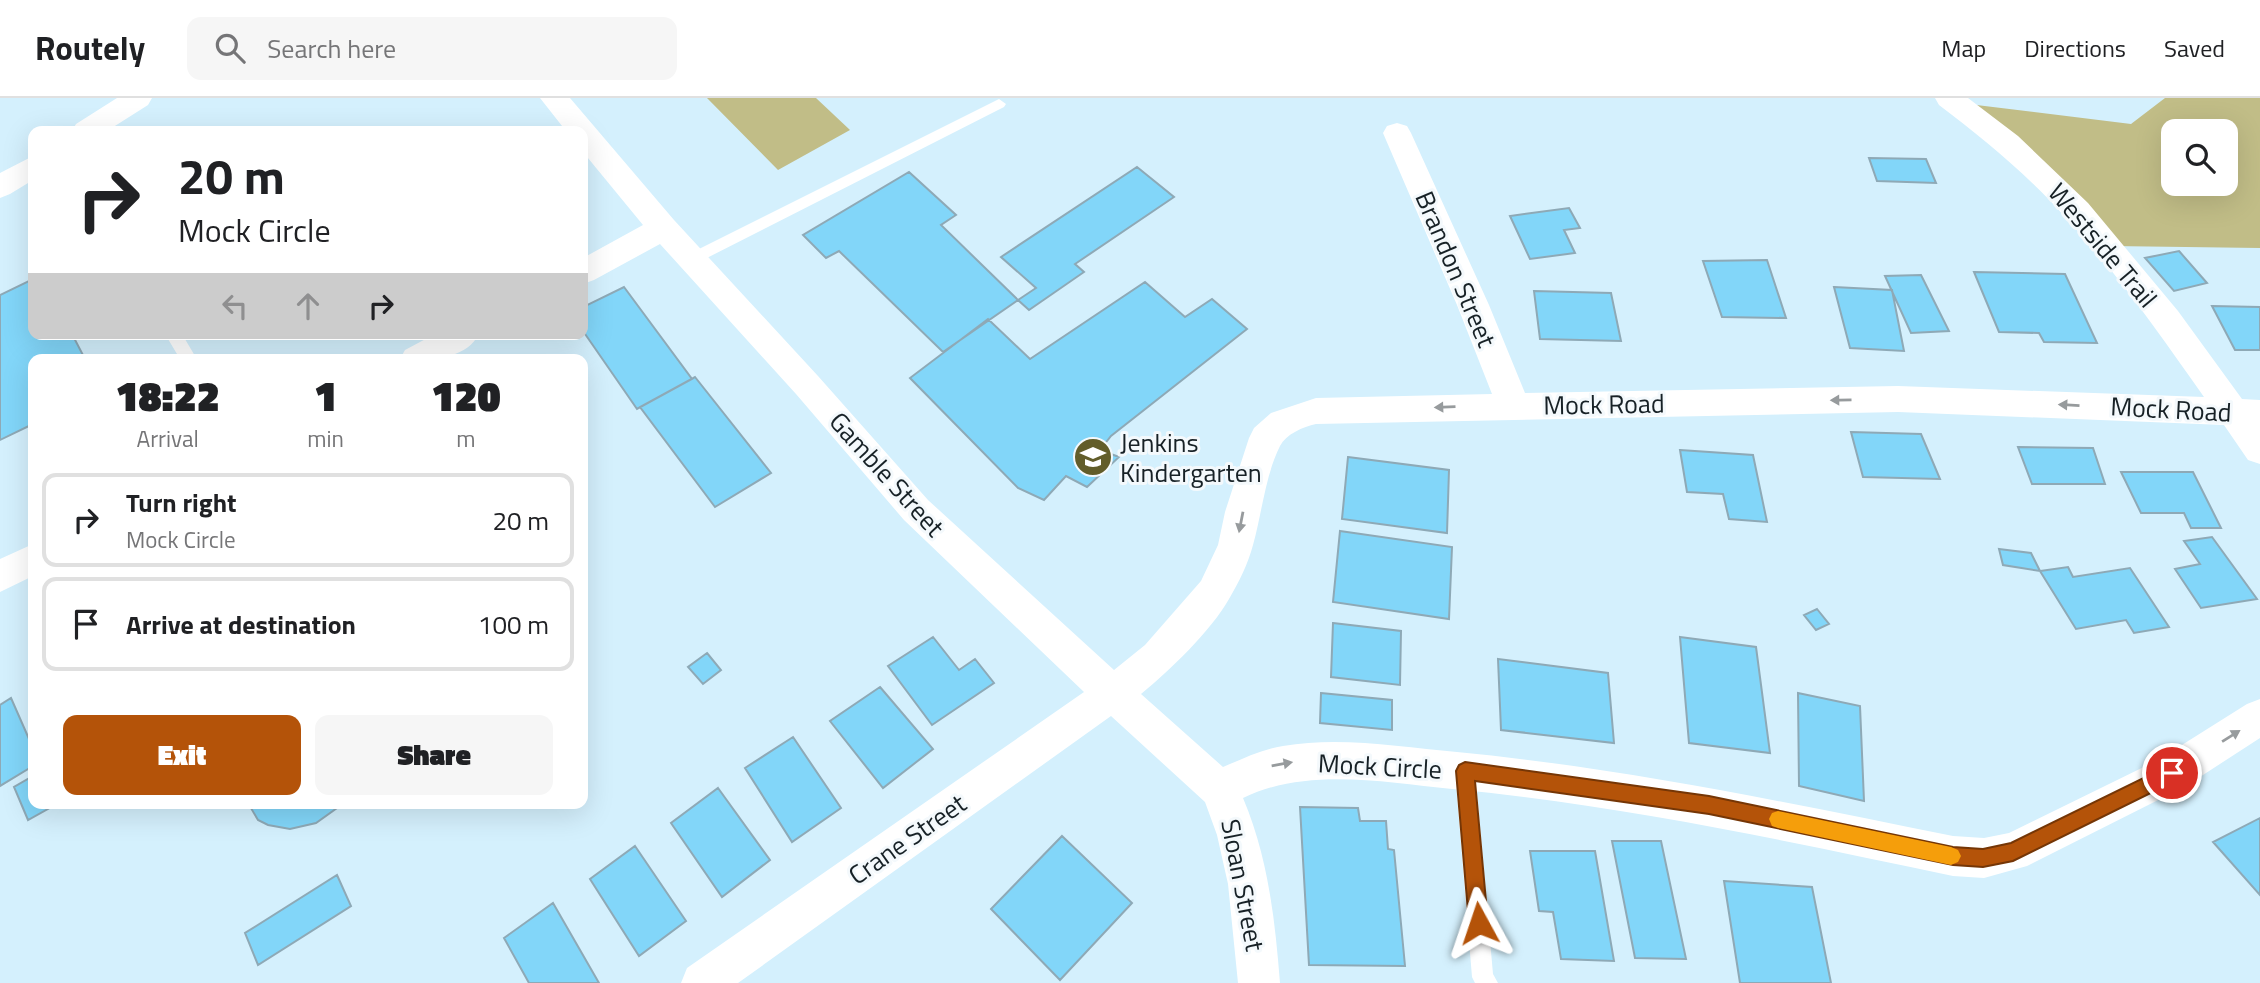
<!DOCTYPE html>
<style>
:root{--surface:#fff;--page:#f6f6f6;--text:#202124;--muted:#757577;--line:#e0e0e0;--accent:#b45309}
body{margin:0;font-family:"Titillium Web",sans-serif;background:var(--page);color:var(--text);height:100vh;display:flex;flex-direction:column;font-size:26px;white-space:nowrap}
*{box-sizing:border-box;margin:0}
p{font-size:23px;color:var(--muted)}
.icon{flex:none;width:38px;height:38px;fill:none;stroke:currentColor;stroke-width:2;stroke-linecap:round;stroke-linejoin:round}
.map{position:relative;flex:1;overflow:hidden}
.sheet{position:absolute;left:28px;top:256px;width:560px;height:455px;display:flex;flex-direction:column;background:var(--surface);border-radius:14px;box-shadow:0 7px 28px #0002}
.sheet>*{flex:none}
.guide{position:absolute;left:28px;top:28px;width:560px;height:214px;border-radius:14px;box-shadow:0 7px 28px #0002;background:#fff;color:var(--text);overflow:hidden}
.tools{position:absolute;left:2161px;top:21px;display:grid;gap:14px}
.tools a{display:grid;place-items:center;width:77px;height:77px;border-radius:14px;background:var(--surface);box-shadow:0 7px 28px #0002;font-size:35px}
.pin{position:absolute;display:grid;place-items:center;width:60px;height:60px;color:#fff;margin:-30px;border:4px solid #fff;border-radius:50%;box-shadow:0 2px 7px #0007}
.me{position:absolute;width:77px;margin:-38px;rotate:355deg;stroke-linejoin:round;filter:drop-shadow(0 0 5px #0008)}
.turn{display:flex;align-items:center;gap:24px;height:147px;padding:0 35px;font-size:32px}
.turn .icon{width:91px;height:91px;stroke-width:2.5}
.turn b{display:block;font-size:49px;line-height:60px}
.lanes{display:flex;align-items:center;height:66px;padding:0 35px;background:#0003;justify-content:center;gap:35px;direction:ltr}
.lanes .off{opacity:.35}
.eta{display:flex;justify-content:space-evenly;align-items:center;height:119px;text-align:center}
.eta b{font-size:42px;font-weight:800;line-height:49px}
.action{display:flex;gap:14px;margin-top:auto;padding:14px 35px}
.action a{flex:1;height:80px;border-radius:14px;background:var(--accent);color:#fff;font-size:28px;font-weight:800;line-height:80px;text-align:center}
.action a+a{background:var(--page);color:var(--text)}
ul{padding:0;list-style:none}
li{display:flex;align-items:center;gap:21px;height:94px;margin:0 14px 10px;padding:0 21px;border:4px solid var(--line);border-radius:14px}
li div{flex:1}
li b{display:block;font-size:26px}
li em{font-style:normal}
header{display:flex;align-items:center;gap:42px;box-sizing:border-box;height:98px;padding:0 35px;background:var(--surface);border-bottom:2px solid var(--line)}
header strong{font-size:33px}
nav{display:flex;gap:38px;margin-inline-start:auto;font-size:24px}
.search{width:490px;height:63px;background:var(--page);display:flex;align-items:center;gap:18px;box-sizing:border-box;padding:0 24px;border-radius:14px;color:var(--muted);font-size:26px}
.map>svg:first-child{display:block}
.green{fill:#c1bd87;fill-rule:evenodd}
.building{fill:#82d6f9;stroke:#8ea9b6;stroke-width:2}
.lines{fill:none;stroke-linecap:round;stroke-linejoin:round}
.service{fill:#fff;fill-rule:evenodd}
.minor{fill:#fff;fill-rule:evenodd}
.oneway{fill:#979b9d}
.route{fill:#b45309;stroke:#753606;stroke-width:2}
.slow{fill:#f59e0b}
.labels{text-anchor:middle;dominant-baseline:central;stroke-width:6;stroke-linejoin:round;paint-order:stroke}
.street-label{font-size:26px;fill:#172126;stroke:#f4f9fc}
.poi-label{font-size:26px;fill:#172126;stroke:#f4f9fc;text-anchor:start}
</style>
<header>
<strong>Routely</strong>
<div class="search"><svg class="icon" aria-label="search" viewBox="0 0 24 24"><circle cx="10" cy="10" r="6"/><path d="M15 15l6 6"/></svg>Search here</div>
<nav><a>Map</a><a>Directions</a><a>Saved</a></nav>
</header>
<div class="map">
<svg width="2260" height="885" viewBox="0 0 2260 885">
<rect width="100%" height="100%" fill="#d4f0fd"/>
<path class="green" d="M 707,0 L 816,0 L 850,32 L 778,72 Z
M 2165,0 L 2260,0 L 2260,150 L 2111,148 L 1960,5 L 2131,26 ZM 2174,33 L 2226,33 L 2226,86 L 2174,86 Z"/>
<path class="building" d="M 1869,60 L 1926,61 L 1936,85 L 1877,83 Z
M 1137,69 L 1174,99 L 1075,166 L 1084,174 L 1029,212 L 1018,202 L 1036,190 L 1001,159 Z
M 909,74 L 956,117 L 941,127 L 1018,202 L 943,254 L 839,153 L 826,160 L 803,137 Z
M 1569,110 L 1580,130 L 1564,132 L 1575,155 L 1530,161 L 1510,118 Z
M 2179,153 L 2207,185 L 2174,193 L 2145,160 Z
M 1767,162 L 1786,220 L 1722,219 L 1703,163 Z
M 1974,174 L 2065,176 L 2097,245 L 2044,244 L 2039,235 L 1999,234 Z
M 1921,177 L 1949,233 L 1911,235 L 1885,178 Z
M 33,181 L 33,236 L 72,236 L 85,261 L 33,261 L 33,326 L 0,342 L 0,197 Z
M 1145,184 L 1185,219 L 1212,201 L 1247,231 L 1111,338 L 1100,352 L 1119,359 L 1087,389 L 1066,378 L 1044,402 L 1018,390 L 910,280 L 988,221 L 1030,261 Z
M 624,189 L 692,281 L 637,311 L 583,233 L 583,209 Z
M 1834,189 L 1892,192 L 1904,253 L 1850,250 Z
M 1534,193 L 1611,195 L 1621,243 L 1540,241 Z
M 2212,208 L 2260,209 L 2260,252 L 2235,252 Z
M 695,279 L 771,375 L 715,409 L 640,309 Z
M 1851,334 L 1921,336 L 1940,381 L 1863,379 Z
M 2018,349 L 2093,350 L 2105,386 L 2032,386 Z
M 1680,352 L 1753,357 L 1767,424 L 1729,421 L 1723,396 L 1687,394 Z
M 1348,359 L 1449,372 L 1447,435 L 1342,421 Z
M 2121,374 L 2193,374 L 2221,430 L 2191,430 L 2184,415 L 2141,415 Z
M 1340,433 L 1452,449 L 1449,521 L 1333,504 Z
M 2212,439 L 2257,501 L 2201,510 L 2175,471 L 2200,466 L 2184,443 Z
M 1999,451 L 2031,455 L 2040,473 L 2003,467 Z
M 2068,469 L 2073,479 L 2130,470 L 2169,529 L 2134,535 L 2126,522 L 2076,531 L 2040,473 Z
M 1817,511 L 1829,526 L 1816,532 L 1804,517 Z
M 1333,525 L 1401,533 L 1400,587 L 1331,579 Z
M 933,539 L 959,572 L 975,561 L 994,585 L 932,627 L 888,568 Z
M 1680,539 L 1756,549 L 1770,655 L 1689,645 Z
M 707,555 L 721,572 L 703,586 L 688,569 Z
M 1498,561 L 1608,575 L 1614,645 L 1501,632 Z
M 880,589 L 933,651 L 883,690 L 830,623 Z
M 1321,595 L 1392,602 L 1392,632 L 1320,625 Z
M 1798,595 L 1860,608 L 1864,703 L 1799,688 Z
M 11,600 L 33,650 L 33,668 L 0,688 L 0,607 Z
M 793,639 L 841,710 L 792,744 L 745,670 Z
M 33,678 L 33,705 L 55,707 L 28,722 L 14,689 Z
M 718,690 L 770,762 L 722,799 L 671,725 Z
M 248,705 L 344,705 L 316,725 L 290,731 L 268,727 L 258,722 Z
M 1300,709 L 1358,710 L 1360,723 L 1386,723 L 1388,751 L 1394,752 L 1405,868 L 1309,867 Z
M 2260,720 L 2260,797 L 2213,744 Z
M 1062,738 L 1132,805 L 1060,882 L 991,811 Z
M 1612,743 L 1661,743 L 1686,861 L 1635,860 Z
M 635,748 L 686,823 L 639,858 L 590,781 Z
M 1530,753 L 1595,753 L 1614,863 L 1561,861 L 1553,814 L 1539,813 Z
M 337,777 L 351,808 L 258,867 L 245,835 Z
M 1724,783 L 1812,789 L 1831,885 L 1740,885 Z
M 553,805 L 599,885 L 529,885 L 504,840 Z"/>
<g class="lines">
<path class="service" d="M 999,1 L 1006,6 L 1004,9 L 697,165 L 687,165 L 684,161 L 687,157 Z
M 165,236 L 182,236 L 195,258 L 194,261 L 180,261 Z
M 1465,664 L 1472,666 L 1475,673 L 1493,876 L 1498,885 L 1475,885 L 1472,879 L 1455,673 L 1458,666 Z"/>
<path class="minor" d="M 117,0 L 152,0 L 148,7 L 107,33 L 72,33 L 76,26 Z
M 540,0 L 570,0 L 674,122 L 818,278 L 928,402 L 1114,572 L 1145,547 L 1201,483 L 1218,447 L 1225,414 L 1249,340 L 1254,330 L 1271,315 L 1316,300 L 1492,296 L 1457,207 L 1383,35 L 1387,28 L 1397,25 L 1407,28 L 1411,35 L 1489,207 L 1525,295 L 1898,288 L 2204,299 C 2161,238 2118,176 2067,121 C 2029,78 1985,42 1939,7 L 1935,0 L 1968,0 L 2018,38 L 2088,105 L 2178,213 L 2242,301 L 2260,302 L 2260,366 L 2248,362 L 2224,327 L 1898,314 L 1316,326 C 1303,329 1286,336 1280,348 C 1265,378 1262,415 1253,447 C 1248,466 1239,484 1229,501 C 1211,533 1169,573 1141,596 L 1223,669 C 1242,661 1262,651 1283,648 C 1340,638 1400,649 1457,654 C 1624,670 1789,705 1953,738 L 1984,740 L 2009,735 L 2158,662 L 2247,606 L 2260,601 L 2260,640 L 2186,688 L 2027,768 L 1984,780 L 1953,778 C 1787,743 1621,707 1452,691 C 1383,684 1307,669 1243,700 C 1268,759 1275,821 1280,885 L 1238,885 L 1228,786 L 1217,737 L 1205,704 L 1111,618 L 738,885 L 681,885 L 687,870 L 1084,594 L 904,422 L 796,296 L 660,146 L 594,182 L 583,186 L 583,160 L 643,127 L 583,54 L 583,33 L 566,33 Z
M 33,58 L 33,82 L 10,96 L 0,100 L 0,75 Z
M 435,236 L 479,236 C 464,264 427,261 400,261 L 405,252 Z
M 33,446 L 33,478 L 0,494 L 0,461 Z"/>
</g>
<defs><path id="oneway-solid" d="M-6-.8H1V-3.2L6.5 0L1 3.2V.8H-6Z" transform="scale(1.75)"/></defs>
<g class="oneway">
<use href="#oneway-solid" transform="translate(1841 302) rotate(179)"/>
<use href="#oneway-solid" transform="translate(2069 307) rotate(-177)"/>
<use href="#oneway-solid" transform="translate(1445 309) rotate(178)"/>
<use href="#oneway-solid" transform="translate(1241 424) rotate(101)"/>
<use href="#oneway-solid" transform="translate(2231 638) rotate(-32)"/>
<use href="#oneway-solid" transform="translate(1282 666) rotate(-10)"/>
</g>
<path class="route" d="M 1465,664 L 1709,698 L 1953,749 L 1983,751 L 2011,745 L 2172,666 L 2179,669 L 2181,675 L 2179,681 L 2013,763 L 1983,769 L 1953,767 L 1709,716 L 1475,683 L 1488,825 L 1485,831 L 1479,834 L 1472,831 L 1469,825 L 1456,673 L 1459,667 Z"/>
<path class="slow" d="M 1778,713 L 1951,749 L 1958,752 L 1961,758 L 1958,764 L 1951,767 L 1778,730 L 1772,728 L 1769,721 L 1772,715 Z"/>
<defs>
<symbol id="school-disc" viewBox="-11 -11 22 22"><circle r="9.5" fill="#625d2a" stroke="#f4f9fc"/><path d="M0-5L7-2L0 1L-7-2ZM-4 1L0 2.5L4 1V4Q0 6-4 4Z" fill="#fff"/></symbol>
</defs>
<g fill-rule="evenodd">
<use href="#school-disc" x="1071" y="337" width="44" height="44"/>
</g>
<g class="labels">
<g class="street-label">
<text transform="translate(2103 147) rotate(50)">Westside Trail</text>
<text transform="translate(1456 171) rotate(67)">Brandon Street</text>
<text transform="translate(1604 306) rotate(-1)">Mock Road</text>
<text transform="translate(2171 311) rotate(3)">Mock Road</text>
<text transform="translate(887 376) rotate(48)">Gamble Street</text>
<text transform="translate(1380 668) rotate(3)">Mock Circle</text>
<text transform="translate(907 741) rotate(-35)">Crane Street</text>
<text transform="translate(1243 787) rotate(79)">Sloan Street</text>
</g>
<g class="poi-label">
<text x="1120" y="344">Jenkins<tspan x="1120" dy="30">Kindergarten</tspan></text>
</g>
</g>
</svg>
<div class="tools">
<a><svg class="icon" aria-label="search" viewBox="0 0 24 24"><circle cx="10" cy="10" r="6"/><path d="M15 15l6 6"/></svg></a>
</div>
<div class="pin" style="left:2172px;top:675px;background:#d93025"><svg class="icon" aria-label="arrive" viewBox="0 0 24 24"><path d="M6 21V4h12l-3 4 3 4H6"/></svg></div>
<svg class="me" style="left:1479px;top:825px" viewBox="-20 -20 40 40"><path d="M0-17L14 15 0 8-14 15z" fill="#b45309" stroke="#fff" stroke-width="4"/></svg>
<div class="guide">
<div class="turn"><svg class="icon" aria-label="right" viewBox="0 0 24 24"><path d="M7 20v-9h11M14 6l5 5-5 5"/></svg><div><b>20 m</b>Mock Circle</div></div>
<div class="lanes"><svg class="icon off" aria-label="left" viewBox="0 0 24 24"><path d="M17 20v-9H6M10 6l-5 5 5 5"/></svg><svg class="icon off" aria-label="ahead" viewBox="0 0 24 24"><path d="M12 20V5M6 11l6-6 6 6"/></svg><svg class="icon" aria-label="right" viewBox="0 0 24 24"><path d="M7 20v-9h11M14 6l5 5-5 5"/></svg></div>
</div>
<section class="sheet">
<div class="eta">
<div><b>18:22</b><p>Arrival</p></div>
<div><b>1</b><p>min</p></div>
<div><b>120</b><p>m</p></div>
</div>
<ul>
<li><svg class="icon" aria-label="right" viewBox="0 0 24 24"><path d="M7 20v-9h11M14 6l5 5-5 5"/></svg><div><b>Turn right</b><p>Mock Circle</p></div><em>20 m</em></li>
<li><svg class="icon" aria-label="arrive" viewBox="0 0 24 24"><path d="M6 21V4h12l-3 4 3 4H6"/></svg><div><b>Arrive at destination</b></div><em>100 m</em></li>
</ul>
<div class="action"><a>Exit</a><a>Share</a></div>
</section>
</div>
